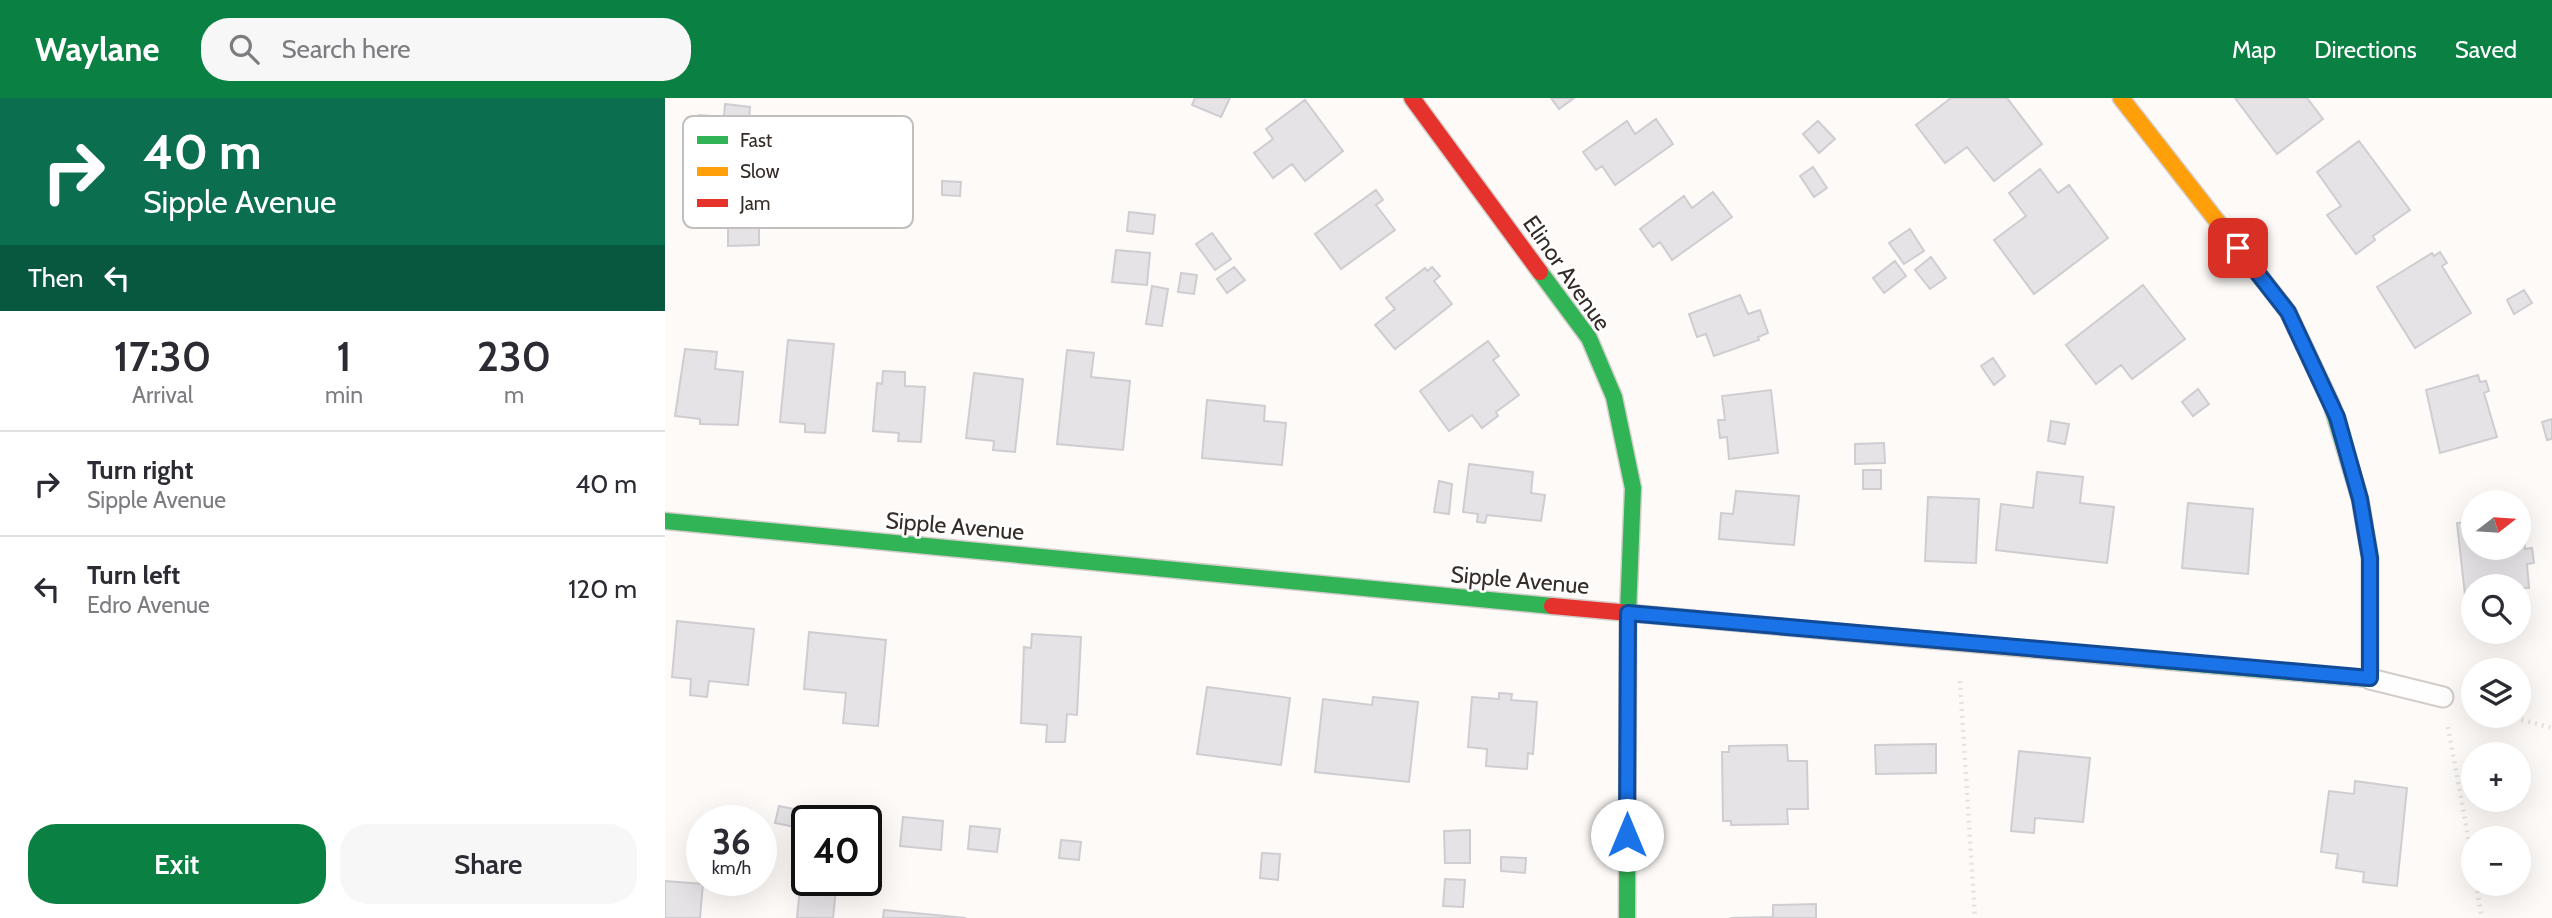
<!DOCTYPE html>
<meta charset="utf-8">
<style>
:root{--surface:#fff;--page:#f7f7f7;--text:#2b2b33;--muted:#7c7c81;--line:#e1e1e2;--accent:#0b8043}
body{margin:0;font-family:Cabin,sans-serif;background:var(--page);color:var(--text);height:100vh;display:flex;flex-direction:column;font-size:26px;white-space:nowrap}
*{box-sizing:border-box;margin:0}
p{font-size:23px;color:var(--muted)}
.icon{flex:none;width:38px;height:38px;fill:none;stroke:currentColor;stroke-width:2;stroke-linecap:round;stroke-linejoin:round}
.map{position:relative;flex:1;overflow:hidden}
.details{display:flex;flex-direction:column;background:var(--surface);width:665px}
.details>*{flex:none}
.top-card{background:#0b6e4f;color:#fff;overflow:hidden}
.needle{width:46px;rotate:73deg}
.fabs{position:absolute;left:1796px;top:392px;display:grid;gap:14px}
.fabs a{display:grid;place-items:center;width:70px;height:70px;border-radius:50%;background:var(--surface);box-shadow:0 7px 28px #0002;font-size:35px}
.speed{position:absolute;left:21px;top:707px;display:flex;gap:14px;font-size:35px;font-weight:700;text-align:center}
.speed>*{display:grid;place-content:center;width:91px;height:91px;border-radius:50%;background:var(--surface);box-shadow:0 7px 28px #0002;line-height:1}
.speed small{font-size:18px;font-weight:400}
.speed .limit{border:4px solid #111;border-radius:10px;background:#fff;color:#111}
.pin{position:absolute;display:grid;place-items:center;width:60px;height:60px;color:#fff;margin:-30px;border-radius:14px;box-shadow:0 4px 10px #0006}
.me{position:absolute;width:77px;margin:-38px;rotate:0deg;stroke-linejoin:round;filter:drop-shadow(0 0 5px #0008)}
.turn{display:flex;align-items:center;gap:24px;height:147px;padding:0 28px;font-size:32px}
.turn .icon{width:91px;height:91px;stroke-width:2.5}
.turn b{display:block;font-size:49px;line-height:60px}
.then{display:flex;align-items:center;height:66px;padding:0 28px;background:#0003;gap:14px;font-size:26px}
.eta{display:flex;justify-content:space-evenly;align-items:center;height:119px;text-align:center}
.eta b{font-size:42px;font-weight:600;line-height:49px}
.primary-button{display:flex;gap:14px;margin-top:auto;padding:14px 28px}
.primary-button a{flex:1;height:80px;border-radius:28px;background:var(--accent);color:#fff;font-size:28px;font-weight:600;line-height:80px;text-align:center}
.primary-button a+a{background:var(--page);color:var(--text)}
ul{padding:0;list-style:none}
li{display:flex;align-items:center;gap:21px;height:105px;padding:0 28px;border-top:2px solid var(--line)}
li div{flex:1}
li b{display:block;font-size:26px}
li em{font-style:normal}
header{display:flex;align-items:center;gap:42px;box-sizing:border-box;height:98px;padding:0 35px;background:var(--accent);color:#fff}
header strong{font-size:33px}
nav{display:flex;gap:38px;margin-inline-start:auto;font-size:24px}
.search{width:490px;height:63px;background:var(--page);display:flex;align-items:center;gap:18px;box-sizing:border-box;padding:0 24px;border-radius:28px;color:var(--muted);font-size:26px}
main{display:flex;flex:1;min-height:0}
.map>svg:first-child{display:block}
.building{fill:#e5e3e6;stroke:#cfcdd1;stroke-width:2}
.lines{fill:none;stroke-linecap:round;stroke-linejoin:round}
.lane-casing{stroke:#d3cdca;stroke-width:23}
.fast-casing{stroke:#d3cdca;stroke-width:19}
.slow-casing{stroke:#d3cdca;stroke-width:19}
.jam-casing{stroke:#d3cdca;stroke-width:19}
.path{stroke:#e4e3e2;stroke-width:4.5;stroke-dasharray:2 5;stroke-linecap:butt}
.lane{stroke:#fffefe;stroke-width:19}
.fast{stroke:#30b455;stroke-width:16}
.slow{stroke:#ff9f0a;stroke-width:16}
.jam{stroke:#e5322d;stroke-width:16}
.route-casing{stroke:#114b97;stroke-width:18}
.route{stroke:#1a73e8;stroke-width:12}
.labels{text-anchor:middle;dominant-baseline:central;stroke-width:5;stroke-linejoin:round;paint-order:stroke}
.street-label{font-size:23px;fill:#352c27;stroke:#fff}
.key{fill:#fff;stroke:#c2c0be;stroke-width:2}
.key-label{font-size:19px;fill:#352c27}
</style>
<header>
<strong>Waylane</strong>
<div class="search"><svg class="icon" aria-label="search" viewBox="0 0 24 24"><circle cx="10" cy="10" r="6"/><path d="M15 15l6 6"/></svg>Search here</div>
<nav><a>Map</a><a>Directions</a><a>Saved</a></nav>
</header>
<main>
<section class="details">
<div class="top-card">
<div class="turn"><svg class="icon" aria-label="right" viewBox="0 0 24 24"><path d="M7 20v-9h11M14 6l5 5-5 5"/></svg><div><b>40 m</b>Sipple Avenue</div></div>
<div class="then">Then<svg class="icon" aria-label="left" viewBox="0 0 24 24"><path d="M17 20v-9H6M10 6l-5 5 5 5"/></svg></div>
</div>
<div class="eta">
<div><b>17:30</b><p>Arrival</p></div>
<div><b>1</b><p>min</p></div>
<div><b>230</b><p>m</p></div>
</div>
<ul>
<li><svg class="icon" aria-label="right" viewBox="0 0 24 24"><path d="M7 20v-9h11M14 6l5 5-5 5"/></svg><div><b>Turn right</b><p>Sipple Avenue</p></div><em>40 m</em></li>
<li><svg class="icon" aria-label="left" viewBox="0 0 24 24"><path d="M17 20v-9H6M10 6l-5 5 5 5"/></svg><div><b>Turn left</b><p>Edro Avenue</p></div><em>120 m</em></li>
</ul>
<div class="primary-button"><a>Exit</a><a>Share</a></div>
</section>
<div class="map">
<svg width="1887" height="820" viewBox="0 0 1887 820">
<rect width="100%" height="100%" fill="#fdfaf8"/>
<path class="building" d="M 530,0 L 565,0 L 556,19 L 527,7 Z
M 886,0 L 909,0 L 894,11 Z
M 1286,0 L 1342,0 L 1377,46 L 1329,83 L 1302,49 L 1280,65 L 1251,27 Z
M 1570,0 L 1642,0 L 1658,21 L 1612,56 Z
M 640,2 L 678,53 L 640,83 L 627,66 L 608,80 L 589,55 L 608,41 L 601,31 Z
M 60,6 L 85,9 L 84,22 L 96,23 L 91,78 L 28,73 L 34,17 L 59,19 Z
M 991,21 L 1008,46 L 950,87 L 937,68 L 931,72 L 918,54 L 962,23 L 970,36 Z
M 1153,23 L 1170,41 L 1154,55 L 1138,36 Z
M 1694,43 L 1745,112 L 1708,138 L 1710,142 L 1691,156 L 1662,117 L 1676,108 L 1652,74 Z
M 1148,69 L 1162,90 L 1149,99 L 1135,78 Z
M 1375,71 L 1393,95 L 1404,87 L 1443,140 L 1369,196 L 1329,142 L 1361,118 L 1344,95 Z
M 277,83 L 296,84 L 295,98 L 277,97 Z
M 711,92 L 718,102 L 711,107 L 730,132 L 676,171 L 650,136 Z
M 1048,94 L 1067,119 L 1007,162 L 995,144 L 988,149 L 975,131 L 1019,98 L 1027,110 Z
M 464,114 L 490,117 L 488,136 L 462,133 Z
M 63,128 L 94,128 L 94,147 L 63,148 Z
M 1245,131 L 1259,153 L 1239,166 L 1224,145 Z
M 547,135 L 566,161 L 550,172 L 531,146 Z
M 451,152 L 485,155 L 482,187 L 447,184 Z
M 1775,154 L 1782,165 L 1777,168 L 1806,215 L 1750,250 L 1712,189 L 1767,155 L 1769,158 Z
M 1266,159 L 1281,180 L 1265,191 L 1250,172 Z
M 1230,163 L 1241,178 L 1219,195 L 1208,180 Z
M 569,169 L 580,182 L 562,195 L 552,181 Z
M 767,169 L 775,178 L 769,183 L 787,206 L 730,251 L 710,227 L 730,211 L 721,200 L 760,170 L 762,173 Z
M 516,175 L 532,177 L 529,196 L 513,194 Z
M 1478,187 L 1520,241 L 1467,281 L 1456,267 L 1431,286 L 1401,247 Z
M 487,188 L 503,191 L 497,228 L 481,226 Z
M 1859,192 L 1867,205 L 1849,216 L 1842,202 Z
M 1075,197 L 1083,216 L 1095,212 L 1103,235 L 1093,239 L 1094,242 L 1049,258 L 1041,236 L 1032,239 L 1024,216 Z
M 123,242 L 169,246 L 160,335 L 140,334 L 140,326 L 115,324 Z
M 823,243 L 834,258 L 828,262 L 854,297 L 831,314 L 833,318 L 817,330 L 807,317 L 784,333 L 755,293 Z
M 20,251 L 52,254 L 50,271 L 78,274 L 73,327 L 35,326 L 35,321 L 10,318 Z
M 402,252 L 429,255 L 426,279 L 465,283 L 458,352 L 392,346 Z
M 1328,260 L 1340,278 L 1329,287 L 1316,268 Z
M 218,273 L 240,274 L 240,288 L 260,289 L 256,344 L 233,343 L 234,335 L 208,333 L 212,285 L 217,286 Z
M 309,275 L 358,281 L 350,354 L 328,352 L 329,343 L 301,340 Z
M 1813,277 L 1815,284 L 1821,283 L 1824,293 L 1819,295 L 1832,339 L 1775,355 L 1761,292 Z
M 1533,291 L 1544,306 L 1528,318 L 1517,304 Z
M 1106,292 L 1113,355 L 1064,361 L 1062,339 L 1055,340 L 1053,322 L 1060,322 L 1057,298 Z
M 542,302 L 600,308 L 599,323 L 621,325 L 617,367 L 537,360 Z
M 1887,321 L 1887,341 L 1882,342 L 1877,324 Z
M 1386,323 L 1404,326 L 1400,346 L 1383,343 Z
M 1219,345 L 1220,365 L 1190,366 L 1190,346 Z
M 804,366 L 868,374 L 866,395 L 880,397 L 876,423 L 822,417 L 820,425 L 812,424 L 813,416 L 798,414 Z
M 1198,372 L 1216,372 L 1216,391 L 1198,391 Z
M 1372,374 L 1418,379 L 1415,405 L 1449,409 L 1442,465 L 1331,452 L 1336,406 L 1368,410 Z
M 774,383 L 787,386 L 784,416 L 769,414 Z
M 1071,393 L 1134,398 L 1129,447 L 1054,441 L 1056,415 L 1068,416 Z
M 1263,399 L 1314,401 L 1311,465 L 1260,463 Z
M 1523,405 L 1588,411 L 1583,476 L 1517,470 Z
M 1853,418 L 1858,418 L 1860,451 L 1867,450 L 1869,465 L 1862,466 L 1864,490 L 1808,488 L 1808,496 L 1800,497 L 1792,425 L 1808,423 L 1808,450 L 1853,450 Z
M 12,523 L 89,531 L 83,587 L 44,583 L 42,599 L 25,597 L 26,581 L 7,579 Z
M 144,534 L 221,542 L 213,628 L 178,625 L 181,595 L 139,591 Z
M 367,536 L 416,539 L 412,617 L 402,616 L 400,644 L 381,644 L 382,627 L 356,625 L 359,549 L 366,550 Z
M 542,589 L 625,600 L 616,667 L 532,656 Z
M 834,595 L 847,596 L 846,602 L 872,604 L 868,656 L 863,655 L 862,671 L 821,668 L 822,651 L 803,649 L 807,599 L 834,601 Z
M 708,599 L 753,604 L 744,684 L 650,674 L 658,601 L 707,607 Z
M 1271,646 L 1271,675 L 1211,676 L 1210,647 Z
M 1122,647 L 1123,663 L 1142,663 L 1143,711 L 1122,711 L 1123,726 L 1066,727 L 1066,723 L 1058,723 L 1057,654 L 1064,654 L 1064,648 Z
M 1354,653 L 1425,660 L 1418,724 L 1370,720 L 1369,735 L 1346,733 Z
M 1690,683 L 1742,690 L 1732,788 L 1698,784 L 1699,774 L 1671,770 L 1673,756 L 1656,754 L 1664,693 L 1689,696 Z
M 114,708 L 134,712 L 130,729 L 110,725 Z
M 238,719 L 278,723 L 276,752 L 235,748 Z
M 305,728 L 335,731 L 332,754 L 303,751 Z
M 805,732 L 805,765 L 780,765 L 779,733 Z
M 396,742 L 416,744 L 414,762 L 394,760 Z
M 597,755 L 615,756 L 613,782 L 595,780 Z
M 836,759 L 861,760 L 860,775 L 836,773 Z
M 780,781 L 800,782 L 798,809 L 778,808 Z
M 0,783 L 38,786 L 35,820 L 0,820 Z
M 135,789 L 171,791 L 168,820 L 132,820 Z
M 1151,806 L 1151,820 L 1065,820 L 1108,819 L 1108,807 Z
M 219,812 L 301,820 L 218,820 Z"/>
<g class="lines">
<defs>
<path id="lane" d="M 1705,581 L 1778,599"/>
<path id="fast" d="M 875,174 L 924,240 L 949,299 L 968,390 L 963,515 L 962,820
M 0,423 L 887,508
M 1475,561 L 1705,581 L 1705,460 L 1695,401 L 1666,305"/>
<path id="slow" d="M 1456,0 L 1623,214 L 1666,305
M 1174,534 L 1475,561"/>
<path id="jam" d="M 747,0 L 875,174
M 887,508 L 1174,534"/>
</defs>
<use href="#lane" class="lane-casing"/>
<use href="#fast" class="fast-casing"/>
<use href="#slow" class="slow-casing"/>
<use href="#jam" class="jam-casing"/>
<path class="path" d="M 1295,583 L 1310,820
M 1843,618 L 1887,630
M 1783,629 L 1808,766
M 1811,786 L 1817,820"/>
<use href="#lane" class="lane"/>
<use href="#fast" class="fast"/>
<use href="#slow" class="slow"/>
<use href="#jam" class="jam"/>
</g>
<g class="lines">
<defs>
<path id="route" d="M 962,737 L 963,515 L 1705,580 L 1705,460 L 1695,401 L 1672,319 L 1623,214 L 1573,150"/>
</defs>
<use href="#route" class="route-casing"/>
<use href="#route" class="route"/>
</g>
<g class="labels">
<g class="street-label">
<text transform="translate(902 175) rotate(55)">Elinor Avenue</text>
<text transform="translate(290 428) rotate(5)">Sipple Avenue</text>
<text transform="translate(855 482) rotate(5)">Sipple Avenue</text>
</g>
</g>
<rect x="18" y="18" width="230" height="112" rx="10" class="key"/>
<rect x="32" y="38" width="31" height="8" fill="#30b455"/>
<rect x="32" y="69" width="31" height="9" fill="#ff9f0a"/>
<rect x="32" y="101" width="31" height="8" fill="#e5322d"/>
<g class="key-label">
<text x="75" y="49">Fast</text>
<text x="75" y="80">Slow</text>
<text x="75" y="112">Jam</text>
</g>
</svg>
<div class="fabs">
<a><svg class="needle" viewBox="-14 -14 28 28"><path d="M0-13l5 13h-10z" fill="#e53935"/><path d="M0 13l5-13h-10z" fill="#7c7c81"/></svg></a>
<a><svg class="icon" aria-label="search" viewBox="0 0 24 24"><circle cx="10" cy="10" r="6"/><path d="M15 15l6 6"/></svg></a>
<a><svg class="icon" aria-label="layers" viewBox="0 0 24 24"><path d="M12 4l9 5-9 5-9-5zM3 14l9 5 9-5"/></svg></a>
<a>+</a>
<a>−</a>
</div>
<div class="speed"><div>36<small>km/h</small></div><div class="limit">40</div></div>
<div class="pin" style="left:1573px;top:150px;background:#d93025"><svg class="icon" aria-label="arrive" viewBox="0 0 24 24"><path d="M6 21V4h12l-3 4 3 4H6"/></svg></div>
<svg class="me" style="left:962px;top:737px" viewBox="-20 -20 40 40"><circle r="19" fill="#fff"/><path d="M0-13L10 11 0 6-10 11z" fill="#1a73e8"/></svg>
</div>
</main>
